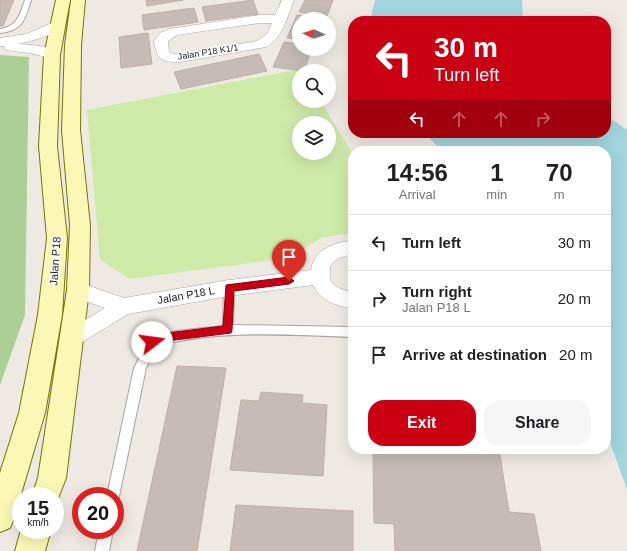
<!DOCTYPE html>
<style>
:root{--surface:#fff;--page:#f6f6f6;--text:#202124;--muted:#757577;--line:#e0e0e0;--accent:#ca0012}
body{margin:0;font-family:Arial,sans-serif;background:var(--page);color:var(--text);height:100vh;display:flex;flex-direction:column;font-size:15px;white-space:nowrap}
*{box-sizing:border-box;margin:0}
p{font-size:13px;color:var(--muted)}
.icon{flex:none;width:22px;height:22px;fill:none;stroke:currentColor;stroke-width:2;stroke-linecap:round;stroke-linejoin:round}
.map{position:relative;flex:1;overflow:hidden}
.sheet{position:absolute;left:348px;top:146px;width:263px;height:308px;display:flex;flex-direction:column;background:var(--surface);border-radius:16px;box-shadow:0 4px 16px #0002}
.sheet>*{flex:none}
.banner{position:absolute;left:348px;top:16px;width:263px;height:122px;border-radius:16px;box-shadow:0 4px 16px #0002;background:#ca0012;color:#fff;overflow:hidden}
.needle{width:26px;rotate:273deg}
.buttons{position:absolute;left:292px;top:12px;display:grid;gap:8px}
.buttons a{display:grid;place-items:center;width:44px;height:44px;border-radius:50%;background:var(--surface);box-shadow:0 4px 16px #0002;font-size:20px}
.speed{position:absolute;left:12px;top:487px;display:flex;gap:8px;font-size:20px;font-weight:700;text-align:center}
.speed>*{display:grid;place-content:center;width:52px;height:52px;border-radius:50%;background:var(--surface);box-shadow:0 4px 16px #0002;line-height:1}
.speed small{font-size:10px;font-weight:400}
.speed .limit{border:6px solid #d22;background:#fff;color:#111}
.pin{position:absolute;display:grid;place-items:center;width:34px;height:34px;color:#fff;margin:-41px -17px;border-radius:50% 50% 50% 0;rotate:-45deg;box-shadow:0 0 4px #0007}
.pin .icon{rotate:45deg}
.me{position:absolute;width:44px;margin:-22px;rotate:75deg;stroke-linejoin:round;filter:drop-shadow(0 0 3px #0008)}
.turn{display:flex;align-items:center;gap:14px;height:84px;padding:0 20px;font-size:18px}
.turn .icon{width:52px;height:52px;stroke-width:2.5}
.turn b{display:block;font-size:28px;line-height:34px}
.lanes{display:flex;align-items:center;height:38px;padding:0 20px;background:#0003;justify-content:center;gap:20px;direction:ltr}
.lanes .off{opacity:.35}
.eta{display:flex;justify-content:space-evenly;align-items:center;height:68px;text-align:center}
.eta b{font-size:24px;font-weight:700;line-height:28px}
.cta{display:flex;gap:8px;margin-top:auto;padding:8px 20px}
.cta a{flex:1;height:46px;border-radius:16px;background:var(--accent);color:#fff;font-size:16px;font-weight:700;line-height:46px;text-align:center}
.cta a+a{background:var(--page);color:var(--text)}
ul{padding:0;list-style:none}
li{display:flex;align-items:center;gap:12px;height:56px;padding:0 20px;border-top:1px solid var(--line)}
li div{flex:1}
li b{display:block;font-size:15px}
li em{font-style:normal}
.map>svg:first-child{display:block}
.grass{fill:#ceeaa7;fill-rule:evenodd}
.forest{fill:#accf96}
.water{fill:#a2d5dd}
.building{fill:#c6bbb6;stroke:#c0aea5}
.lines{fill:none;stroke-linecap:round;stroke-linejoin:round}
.lane-casing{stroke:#a4a4a4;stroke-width:2}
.street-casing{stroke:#a4a4a4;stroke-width:1}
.secondary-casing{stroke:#737503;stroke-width:2}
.lane{fill:#fff;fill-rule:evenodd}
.street{fill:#fff;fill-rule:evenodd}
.secondary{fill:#faf8b4;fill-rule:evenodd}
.route{fill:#ca0012;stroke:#83000c}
.labels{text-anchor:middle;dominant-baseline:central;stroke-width:3;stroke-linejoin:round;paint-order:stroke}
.far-street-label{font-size:9px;fill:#1d1d1d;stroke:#fff}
.street-label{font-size:11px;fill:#1d1d1d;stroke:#fff}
</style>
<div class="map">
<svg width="627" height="551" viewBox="0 0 627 551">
<rect width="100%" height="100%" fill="#eee9e2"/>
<path class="grass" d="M 301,69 L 303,71 L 299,71 L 299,101 L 320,101 L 353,154 L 353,233 L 323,237 L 288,258 L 129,279 L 100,259 L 87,110 ZM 299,123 L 329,123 L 329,153 L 299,153 Z"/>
<path class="forest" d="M 0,55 L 29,57 L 25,315 L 0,385 Z"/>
<path class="water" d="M 375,0 L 522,0 L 523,21 L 370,21 Z
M 606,115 L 627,130 L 627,489 L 606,432 L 606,151 L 443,151 L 424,133 L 606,133 Z"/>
<path class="building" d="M 0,0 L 14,0 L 3,26 L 0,26 Z
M 146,0 L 183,0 L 147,6 Z
M 253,0 L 258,14 L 206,21 L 202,7 Z
M 305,0 L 333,0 L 327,16 L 299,12 Z
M 194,8 L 198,22 L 144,30 L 142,15 Z
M 297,15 L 325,19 L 299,19 L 299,39 L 287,38 Z
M 148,33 L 152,64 L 121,68 L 119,37 Z
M 284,42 L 299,44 L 299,49 L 312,49 L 304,71 L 273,67 Z
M 259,54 L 267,71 L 181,89 L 174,72 Z
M 177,366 L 226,368 L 197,551 L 137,551 Z
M 261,392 L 303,395 L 302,403 L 327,405 L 323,476 L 230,470 L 241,400 L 259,401 Z
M 373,449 L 499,449 L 509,512 L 534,514 L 541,551 L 395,551 L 394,524 L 374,523 Z
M 236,505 L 353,511 L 353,551 L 230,551 Z"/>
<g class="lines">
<defs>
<path id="lane" d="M 25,0 L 31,0 C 25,19 23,31 0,33 L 0,29 C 17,27 20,14 25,0 Z
M 229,284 L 233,285 L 234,288 L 233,325 L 353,327 L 353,337 C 287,335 221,329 157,346 L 146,368 L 119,496 L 118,501 L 115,502 L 115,496 L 107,496 L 134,368 L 149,339 L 176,331 L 223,326 L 224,288 L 225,285 Z
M 99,530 L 113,530 L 109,551 L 95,551 Z"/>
<path id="street" d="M 282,0 L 294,0 C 287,17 283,38 266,47 L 180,62 C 161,62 157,60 154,41 L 160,33 L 169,29 L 260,15 L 275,15 ZM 260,23 L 272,23 L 267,34 L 257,41 L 180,54 L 173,54 L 169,52 L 168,41 L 177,35 Z
M 59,20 L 64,21 L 65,24 C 58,35 31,41 18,44 C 30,45 52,45 59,55 L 57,58 C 49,60 45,56 38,55 C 28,52 17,52 6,50 L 4,47 L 5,46 L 0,46 L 0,38 L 26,34 Z
M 353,240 L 353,254 C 346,256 338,257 333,263 C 330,265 330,268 330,272 C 328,286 341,290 353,292 L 353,308 C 336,306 322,302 313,285 L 229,296 L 128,314 L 79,344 L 72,347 L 65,344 L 62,338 L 65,332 L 105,308 L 71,296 L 68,290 L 71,284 L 78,282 L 124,298 L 229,280 L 311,270 C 314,248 335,243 353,240 Z"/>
<path id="secondary" d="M 56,0 L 70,0 L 60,55 L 57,146 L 67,238 L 62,315 L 45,413 L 14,518 L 10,528 L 0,532 L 0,473 L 19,413 L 38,315 L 47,238 L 39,146 L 44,55 Z
M 71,0 L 85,0 L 81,45 L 80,130 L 90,225 L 89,290 L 66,478 L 55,506 L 55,496 L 32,496 L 38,478 L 67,290 L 70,225 L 62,130 L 65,45 Z
M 21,530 L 51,530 L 45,551 L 15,551 Z"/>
</defs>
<use href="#lane" class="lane-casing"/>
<use href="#street" class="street-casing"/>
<use href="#secondary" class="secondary-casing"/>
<use href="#lane" class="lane"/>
<use href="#street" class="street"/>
<use href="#secondary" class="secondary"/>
</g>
<path class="route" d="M 289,277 L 294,281 L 289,284 L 234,291 L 232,330 L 231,333 L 167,341 L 152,346 L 149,345 L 148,342 L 149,339 L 167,333 L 223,326 L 226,285 Z"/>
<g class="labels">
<g class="far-street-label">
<text transform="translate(208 52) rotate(-9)">Jalan P18 K1/1</text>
</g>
<g class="street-label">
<text transform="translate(55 261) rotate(-86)">Jalan P18</text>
<text transform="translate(186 295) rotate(-10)">Jalan P18 L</text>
</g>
</g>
</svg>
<div class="buttons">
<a><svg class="needle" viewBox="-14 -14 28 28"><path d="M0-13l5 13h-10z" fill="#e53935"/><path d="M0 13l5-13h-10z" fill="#757577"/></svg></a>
<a><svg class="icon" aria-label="search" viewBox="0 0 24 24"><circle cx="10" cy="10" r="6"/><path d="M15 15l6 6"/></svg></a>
<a><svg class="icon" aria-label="layers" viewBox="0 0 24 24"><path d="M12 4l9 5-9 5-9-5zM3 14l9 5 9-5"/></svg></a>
</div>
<div class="speed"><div>15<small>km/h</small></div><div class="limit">20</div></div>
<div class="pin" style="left:289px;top:281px;background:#d93025"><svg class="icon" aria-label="arrive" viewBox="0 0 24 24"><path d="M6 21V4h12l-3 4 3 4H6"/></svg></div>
<svg class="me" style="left:152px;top:342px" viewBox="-20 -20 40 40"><circle r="19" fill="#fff"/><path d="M0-13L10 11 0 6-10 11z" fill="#ca0012"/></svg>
<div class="banner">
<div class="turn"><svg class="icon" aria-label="left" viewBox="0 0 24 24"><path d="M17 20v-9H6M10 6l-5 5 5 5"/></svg><div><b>30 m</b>Turn left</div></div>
<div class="lanes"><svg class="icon" aria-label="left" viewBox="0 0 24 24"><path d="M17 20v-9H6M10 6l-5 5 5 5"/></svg><svg class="icon off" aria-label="ahead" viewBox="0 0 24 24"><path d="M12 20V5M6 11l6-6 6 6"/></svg><svg class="icon off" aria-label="ahead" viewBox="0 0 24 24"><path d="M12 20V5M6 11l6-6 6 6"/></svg><svg class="icon off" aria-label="right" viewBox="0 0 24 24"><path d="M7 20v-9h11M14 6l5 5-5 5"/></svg></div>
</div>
<section class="sheet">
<div class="eta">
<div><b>14:56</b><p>Arrival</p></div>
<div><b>1</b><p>min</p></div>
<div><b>70</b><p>m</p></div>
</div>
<ul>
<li><svg class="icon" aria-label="left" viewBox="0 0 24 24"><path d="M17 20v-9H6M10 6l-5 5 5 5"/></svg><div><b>Turn left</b></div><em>30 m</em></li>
<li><svg class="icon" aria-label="right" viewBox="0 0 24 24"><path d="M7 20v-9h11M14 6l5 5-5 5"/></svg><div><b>Turn right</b><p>Jalan P18 L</p></div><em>20 m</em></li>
<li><svg class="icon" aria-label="arrive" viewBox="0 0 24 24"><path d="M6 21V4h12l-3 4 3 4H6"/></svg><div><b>Arrive at destination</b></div><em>20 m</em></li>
</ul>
<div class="cta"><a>Exit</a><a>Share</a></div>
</section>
</div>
